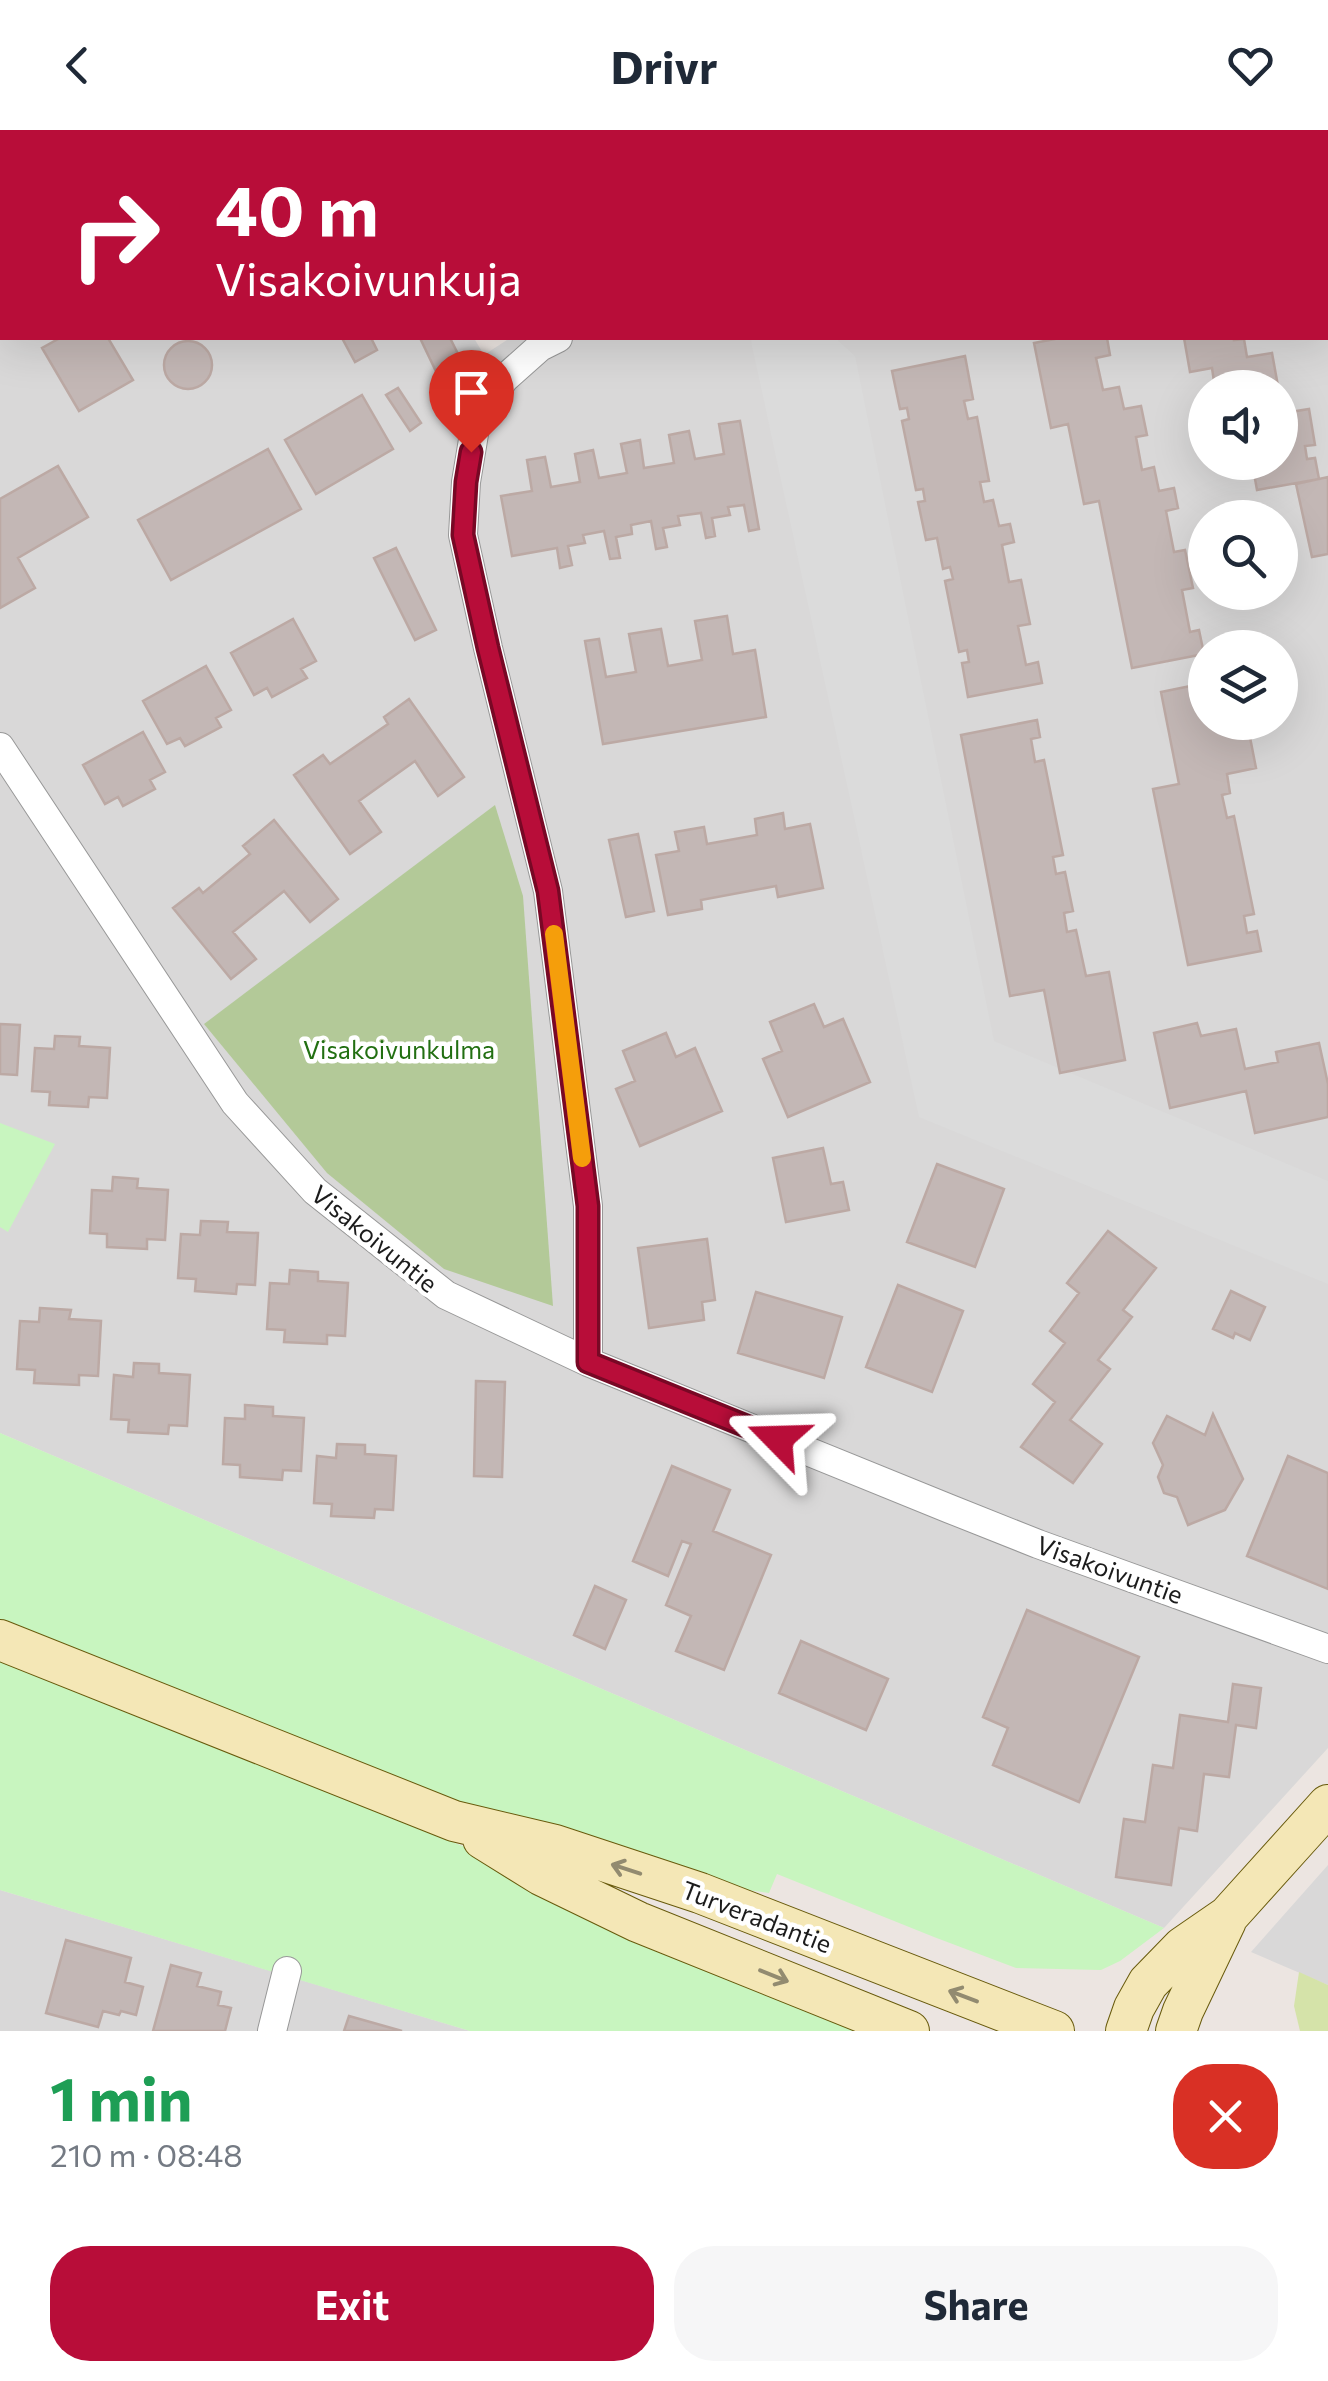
<!DOCTYPE html>
<meta charset="utf-8">
<style>
:root{--surface:#fff;--page:#f6f6f7;--text:#1f2937;--muted:#747a83;--accent:#b80d39}
body{margin:0;font-family:Commissioner,sans-serif;background:var(--page);color:var(--text);height:100vh;display:flex;flex-direction:column;font-size:38px;white-space:nowrap}
*{box-sizing:border-box;margin:0}
p{font-size:32px;color:var(--muted)}
.icon{flex:none;width:55px;height:55px;fill:none;stroke:currentColor;stroke-width:2;stroke-linecap:round;stroke-linejoin:round}
.map{position:relative;height:1901px;overflow:hidden}
.drawer{display:flex;flex-direction:column;background:var(--surface);flex:1}
.drawer>*{flex:none}
.top-card{position:absolute;left:0px;top:0px;width:1330px;height:210px;box-shadow:0 10px 40px #0002;background:#b80d39;color:#fff;overflow:hidden}
.controls{position:absolute;left:1188px;top:240px;display:grid;gap:20px}
.controls a{display:grid;place-items:center;width:110px;height:110px;border-radius:50%;background:var(--surface);box-shadow:0 10px 40px #0002;font-size:50px}
.pin{position:absolute;display:grid;place-items:center;width:85px;height:85px;color:#fff;margin:-102px -42px;border-radius:50% 50% 50% 0;rotate:-45deg;box-shadow:0 0 10px #0007}
.pin .icon{rotate:45deg}
.me{position:absolute;width:110px;margin:-55px;rotate:292deg;stroke-linejoin:round;filter:drop-shadow(0 0 8px #0008)}
.turn{display:flex;align-items:center;gap:35px;height:210px;padding:0 50px;font-size:45px}
.turn .icon{width:130px;height:130px;stroke-width:2.5}
.turn b{display:block;font-size:70px;line-height:85px}
.round{display:grid;place-items:center;flex:none;width:105px;height:105px;border-radius:40px;background:var(--page)}
.headline{display:flex;align-items:center;justify-content:space-between;height:170px;padding:0 50px}
h1{font-size:60px;font-weight:700;line-height:75px;color:#1e9e55}
.primary-button{display:flex;gap:20px;margin-top:auto;padding:20px 50px}
.primary-button a{flex:1;height:115px;border-radius:40px;background:var(--accent);color:#fff;font-size:40px;font-weight:700;line-height:115px;text-align:center}
.primary-button a+a{background:var(--page);color:var(--text)}
header{display:flex;justify-content:space-between;align-items:center;height:130px;padding:0 50px;background:var(--surface);font-size:45px;font-weight:700}
.map>svg:first-child{display:block}
.residential{fill:#d9d8d8;fill-rule:evenodd}
.grass{fill:#d5e3a9}
.forest{fill:#b3c998}
.park{fill:#c8f5bf}
.parking{fill:#dbdbdb}
.building{fill:#c3b7b5;stroke:#bca9a4;stroke-width:2.5}
.lines{fill:none;stroke-linecap:round;stroke-linejoin:round}
.street-casing{stroke:#989898;stroke-width:30}
.secondary-casing{stroke:#685a0c;stroke-width:42}
.street{stroke:#fff;stroke-width:28}
.secondary{stroke:#f4e7b6;stroke-width:40}
.oneway{stroke:#928b70}
.route-casing{stroke:#780825;stroke-width:25}
.route{stroke:#b80d39;stroke-width:18}
.slow{stroke:#f59e0b;stroke-width:18}
.labels{text-anchor:middle;dominant-baseline:central;stroke-width:9;stroke-linejoin:round;paint-order:stroke}
.park-label{font-size:25px;fill:#226f12;stroke:#fff}
.street-label{font-size:25px;fill:#1b1b1b;stroke:#fff}
</style>
<header><svg class="icon" aria-label="back" viewBox="0 0 24 24"><path d="M15 5l-7 7 7 7"/></svg>Drivr<svg class="icon" aria-label="heart" viewBox="0 0 24 24"><path d="M12 20l-8-8c-3-5 5-10 8-4 3-6 11-1 8 4z"/></svg></header>
<div class="map">
<svg width="1328" height="1901" viewBox="0 0 1328 1901">
<rect width="100%" height="100%" fill="#ece5e1"/>
<path class="residential" d="M 0,0 L 83,0 L 84,2 L 2,2 L 2,208 L 474,208 L 484,225 L 510,208 L 1328,208 L 1328,59 L 1328,1618 L 1164,1798 L 0,1303 ZM 1205,258 L 1280,258 L 1280,332 L 1205,332 ZM 1205,388 L 1280,388 L 1280,462 L 1205,462 ZM 1205,518 L 1280,518 L 1280,592 L 1205,592 Z
M 541,0 L 1254,0 L 1257,2 L 542,2 Z
M 1328,1735 L 1328,1855 L 1251,1822 Z
M 0,1760 L 271,1841 L 470,1901 L 0,1901 Z"/>
<path class="grass" d="M 1299,1842 L 1328,1855 L 1328,1901 L 1300,1901 L 1294,1876 Z"/>
<path class="forest" d="M 495,675 L 523,766 L 553,1176 L 444,1139 L 327,1043 L 204,894 Z"/>
<path class="park" d="M 0,993 L 55,1014 L 8,1102 L 0,1097 Z
M 0,1303 L 1164,1798 L 1120,1831 L 1101,1840 L 1016,1838 L 934,1807 L 777,1744 L 769,1763 L 703,1754 L 479,1682 L 0,1493 Z
M 0,1529 L 470,1719 L 880,1901 L 470,1901 L 0,1760 Z"/>
<path class="parking" d="M 753,208 L 835,208 L 855,226 L 994,911 L 1328,1051 L 1328,1154 L 919,987 L 751,211 Z"/>
<path class="building" d="M 702,0 L 782,0 L 783,2 L 702,2 Z
M 861,0 L 932,0 L 933,2 L 861,2 Z
M 2,11 L 2,92 L 0,87 L 0,12 Z
M 60,208 L 108,208 L 133,250 L 79,281 L 42,218 Z
M 342,208 L 371,208 L 377,220 L 355,232 Z
M 420,208 L 450,208 L 468,244 L 443,256 Z
M 1060,208 L 1107,208 L 1110,225 L 1096,228 L 1103,260 L 1119,257 L 1124,279 L 1141,276 L 1147,305 L 1136,307 L 1142,340 L 1154,337 L 1159,361 L 1174,358 L 1178,378 L 1166,381 L 1174,422 L 1185,420 L 1193,458 L 1182,460 L 1190,502 L 1199,500 L 1204,524 L 1132,538 L 1099,371 L 1084,374 L 1068,294 L 1051,298 L 1034,213 Z
M 1184,208 L 1234,208 L 1234,210 L 1244,209 L 1247,227 L 1272,223 L 1278,256 L 1215,258 L 1212,238 L 1190,242 Z
M164 235a24 24 0 1 1 48 0a24 24 0 1 1-48 0Z
M 965,226 L 973,269 L 964,271 L 968,289 L 977,287 L 989,351 L 980,352 L 984,372 L 993,370 L 999,396 L 1010,394 L 1014,412 L 1002,415 L 1009,452 L 1021,450 L 1030,494 L 1018,496 L 1026,535 L 1038,532 L 1042,553 L 968,567 L 962,533 L 969,532 L 967,520 L 959,522 L 945,451 L 953,449 L 950,437 L 943,439 L 937,408 L 926,410 L 918,372 L 925,371 L 923,359 L 916,360 L 902,291 L 909,289 L 907,278 L 900,279 L 892,241 Z
M 398,258 L 421,293 L 410,301 L 386,265 Z
M 362,265 L 393,319 L 316,364 L 285,310 Z
M 1280,266 L 1284,283 L 1309,279 L 1315,315 L 1305,316 L 1307,329 L 1315,328 L 1319,349 L 1257,360 L 1252,332 L 1280,332 Z
M 740,291 L 759,399 L 749,401 L 744,375 L 728,377 L 730,385 L 712,388 L 715,406 L 706,408 L 701,383 L 678,386 L 680,395 L 663,398 L 667,417 L 656,419 L 651,391 L 631,395 L 632,404 L 616,407 L 620,428 L 610,429 L 604,401 L 583,405 L 585,413 L 568,416 L 572,435 L 560,438 L 557,418 L 512,426 L 501,366 L 532,361 L 527,330 L 545,327 L 551,357 L 580,352 L 575,324 L 593,320 L 599,348 L 627,343 L 621,314 L 640,310 L 644,338 L 674,333 L 669,305 L 689,301 L 695,329 L 724,324 L 719,294 Z
M 268,319 L 301,379 L 171,450 L 138,390 Z
M 58,336 L 88,387 L 18,428 L 35,458 L 0,478 L 0,369 Z
M 1328,347 L 1328,424 L 1312,427 L 1296,354 Z
M 396,418 L 436,500 L 415,510 L 374,428 Z
M 727,486 L 733,524 L 755,520 L 766,587 L 603,614 L 585,511 L 599,509 L 606,547 L 636,542 L 629,504 L 661,499 L 668,536 L 702,530 L 695,491 Z
M 293,489 L 316,531 L 301,539 L 307,548 L 272,567 L 267,558 L 254,565 L 231,523 Z
M 206,536 L 231,580 L 216,588 L 221,597 L 185,616 L 180,608 L 167,614 L 143,571 Z
M 1205,553 L 1205,592 L 1247,592 L 1256,638 L 1227,644 L 1230,663 L 1222,665 L 1227,688 L 1234,686 L 1254,784 L 1244,786 L 1247,803 L 1257,801 L 1261,821 L 1188,835 L 1153,659 L 1179,654 L 1161,562 Z
M 409,569 L 464,647 L 438,666 L 415,631 L 359,671 L 381,702 L 350,724 L 294,645 L 323,625 L 330,634 L 388,594 L 384,587 Z
M 1037,590 L 1040,607 L 1031,609 L 1035,632 L 1044,630 L 1063,725 L 1053,727 L 1056,744 L 1065,742 L 1073,781 L 1064,783 L 1067,802 L 1076,800 L 1086,846 L 1109,842 L 1125,930 L 1060,943 L 1044,860 L 1010,866 L 961,605 Z
M 143,602 L 165,642 L 150,650 L 155,659 L 123,676 L 118,667 L 105,674 L 83,635 Z
M 783,683 L 785,699 L 810,694 L 823,758 L 778,767 L 776,756 L 701,770 L 702,779 L 668,785 L 656,725 L 679,721 L 675,702 L 704,697 L 707,714 L 757,705 L 755,689 Z
M 274,690 L 338,769 L 310,792 L 284,761 L 233,802 L 256,829 L 231,849 L 173,778 L 199,758 L 203,763 L 250,724 L 243,716 Z
M 638,704 L 654,781 L 626,787 L 609,710 Z
M 814,874 L 824,897 L 843,889 L 870,952 L 788,987 L 763,929 L 782,921 L 770,892 Z
M 1197,893 L 1201,906 L 1236,899 L 1245,939 L 1278,932 L 1276,922 L 1319,913 L 1328,954 L 1328,987 L 1255,1003 L 1246,961 L 1170,978 L 1154,903 Z
M 0,894 L 20,895 L 17,945 L 0,944 Z
M 666,903 L 676,927 L 695,918 L 722,981 L 640,1016 L 616,959 L 635,951 L 623,921 Z
M 55,906 L 80,907 L 79,916 L 110,918 L 107,968 L 89,967 L 88,977 L 49,975 L 50,962 L 32,961 L 35,918 L 54,919 Z
M 823,1018 L 831,1054 L 843,1052 L 849,1080 L 786,1092 L 773,1028 Z
M 937,1034 L 1004,1059 L 975,1137 L 907,1112 Z
M 113,1047 L 138,1049 L 137,1058 L 168,1060 L 165,1110 L 147,1109 L 147,1119 L 107,1117 L 107,1104 L 90,1103 L 92,1060 L 112,1061 Z
M 201,1091 L 228,1092 L 227,1102 L 258,1103 L 255,1155 L 237,1154 L 236,1164 L 195,1161 L 196,1149 L 178,1148 L 181,1104 L 200,1105 Z
M 1108,1101 L 1156,1138 L 1123,1180 L 1132,1187 L 1098,1230 L 1110,1239 L 1070,1290 L 1102,1314 L 1073,1353 L 1021,1317 L 1055,1272 L 1033,1254 L 1065,1213 L 1050,1201 L 1079,1163 L 1067,1153 Z
M 707,1109 L 715,1170 L 702,1172 L 704,1190 L 649,1198 L 638,1118 Z
M 290,1140 L 318,1142 L 318,1151 L 348,1153 L 345,1206 L 327,1205 L 327,1214 L 284,1212 L 285,1200 L 267,1199 L 270,1153 L 289,1154 Z
M 898,1155 L 963,1181 L 932,1262 L 866,1237 Z
M 1231,1161 L 1265,1177 L 1250,1210 L 1235,1203 L 1233,1208 L 1213,1199 Z
M 756,1162 L 842,1187 L 824,1248 L 738,1223 Z
M 40,1178 L 71,1180 L 69,1189 L 101,1191 L 98,1246 L 79,1245 L 79,1255 L 34,1253 L 35,1240 L 17,1239 L 20,1191 L 39,1192 Z
M 134,1233 L 159,1234 L 159,1243 L 190,1245 L 187,1296 L 169,1295 L 168,1304 L 128,1302 L 129,1290 L 111,1289 L 114,1245 L 133,1247 Z
M 476,1251 L 505,1252 L 502,1347 L 474,1346 Z
M 245,1275 L 273,1277 L 273,1286 L 304,1288 L 301,1341 L 283,1340 L 282,1350 L 240,1347 L 240,1335 L 223,1334 L 225,1288 L 245,1289 Z
M 1213,1284 L 1243,1349 L 1225,1380 L 1188,1395 L 1177,1367 L 1164,1363 L 1158,1347 L 1163,1335 L 1153,1313 L 1167,1286 L 1205,1305 Z
M 337,1314 L 365,1315 L 365,1324 L 396,1326 L 393,1380 L 375,1379 L 374,1388 L 331,1386 L 332,1374 L 314,1373 L 317,1326 L 336,1328 Z
M 1288,1326 L 1328,1343 L 1328,1459 L 1247,1426 Z
M 672,1336 L 730,1360 L 713,1401 L 771,1425 L 724,1540 L 676,1521 L 691,1486 L 666,1475 L 691,1414 L 682,1411 L 668,1446 L 633,1431 Z
M 595,1456 L 626,1470 L 605,1519 L 574,1505 Z
M 1027,1480 L 1139,1527 L 1079,1672 L 993,1635 L 1008,1598 L 983,1587 Z
M 801,1511 L 888,1549 L 866,1600 L 779,1563 Z
M 1233,1554 L 1261,1558 L 1256,1598 L 1236,1595 L 1229,1647 L 1204,1644 L 1197,1701 L 1179,1698 L 1171,1755 L 1116,1747 L 1124,1689 L 1145,1692 L 1153,1635 L 1173,1638 L 1180,1585 L 1228,1592 Z
M 66,1810 L 131,1828 L 125,1852 L 143,1857 L 136,1885 L 121,1881 L 119,1885 L 103,1881 L 98,1897 L 46,1883 Z
M 171,1835 L 201,1843 L 197,1856 L 221,1862 L 218,1875 L 231,1878 L 225,1901 L 153,1901 Z
M 349,1886 L 402,1901 L 344,1901 Z"/>
<g class="lines">
<defs>
<path id="street" d="M 558,208 L 540,217 L 504,249 L 476,292 L 466,352 L 463,405 L 488,518 L 548,761 L 588,1076 L 588,1232
M 0,617 L 235,973 L 315,1061 L 446,1165 L 588,1232 L 950,1379 L 1038,1414 L 1328,1519
M 272,1901 L 287,1841"/>
<path id="secondary" d="M 0,1510 L 454,1691 L 555,1715 L 700,1763 L 1054,1901
M 483,1709 L 541,1745 L 638,1792 L 909,1901
M 1126,1901 L 1134,1878 L 1148,1853 L 1183,1817 L 1228,1786 L 1328,1675
M 1176,1901 L 1183,1881 L 1226,1791"/>
</defs>
<use href="#street" class="street-casing"/>
<use href="#secondary" class="secondary-casing"/>
<use href="#street" class="street"/>
<use href="#secondary" class="secondary"/>
</g>
<defs><path id="oneway-shaft" d="M-6 0H5M1.5-3L5.5 0L1.5 3" fill="none" stroke-width="1.6" stroke-linecap="round" stroke-linejoin="round" transform="scale(2.5)"/></defs>
<g class="oneway">
<use href="#oneway-shaft" transform="translate(626 1739) rotate(-162)"/>
<use href="#oneway-shaft" transform="translate(774 1846) rotate(22)"/>
<use href="#oneway-shaft" transform="translate(963 1866) rotate(-159)"/>
</g>
<g class="lines">
<defs>
<path id="route" d="M 471,322 L 466,352 L 463,405 L 488,518 L 548,761 L 588,1076 L 588,1232 L 778,1309"/>
</defs>
<use href="#route" class="route-casing"/>
<use href="#route" class="route"/>
<path class="slow" d="M 554,804 L 582,1028"/>
</g>
<g class="labels">
<g class="park-label">
<text x="399" y="919">Visakoivunkulma</text>
</g>
<g class="street-label">
<text transform="translate(375 1108) rotate(39)">Visakoivuntie</text>
<text transform="translate(1110 1439) rotate(20)">Visakoivuntie</text>
<text transform="translate(757 1786) rotate(21)">Turveradantie</text>
</g>
</g>
</svg>
<div class="controls">
<a><svg class="icon" aria-label="sound" viewBox="0 0 24 24"><path d="M4 9h4l5-4v14l-5-4H4zM17 9q2 3 0 6"/></svg></a>
<a><svg class="icon" aria-label="search" viewBox="0 0 24 24"><circle cx="10" cy="10" r="6"/><path d="M15 15l6 6"/></svg></a>
<a><svg class="icon" aria-label="layers" viewBox="0 0 24 24"><path d="M12 4l9 5-9 5-9-5zM3 14l9 5 9-5"/></svg></a>
</div>
<div class="pin" style="left:471px;top:322px;background:#d93025"><svg class="icon" aria-label="arrive" viewBox="0 0 24 24"><path d="M6 21V4h12l-3 4 3 4H6"/></svg></div>
<svg class="me" style="left:778px;top:1309px" viewBox="-20 -20 40 40"><path d="M0-17L14 15 0 8-14 15z" fill="#b80d39" stroke="#fff" stroke-width="4"/></svg>
<div class="top-card">
<div class="turn"><svg class="icon" aria-label="right" viewBox="0 0 24 24"><path d="M7 20v-9h11M14 6l5 5-5 5"/></svg><div><b>40 m</b>Visakoivunkuja</div></div>
</div>
</div>
<section class="drawer">
<div class="headline"><div><h1>1 min</h1><p>210 m · 08:48</p></div><a class="round" style="background:#d93025;color:#fff"><svg class="icon" aria-label="close" viewBox="0 0 24 24"><path d="M6 6l12 12M18 6L6 18"/></svg></a></div>
<div class="primary-button"><a>Exit</a><a>Share</a></div>
</section>
